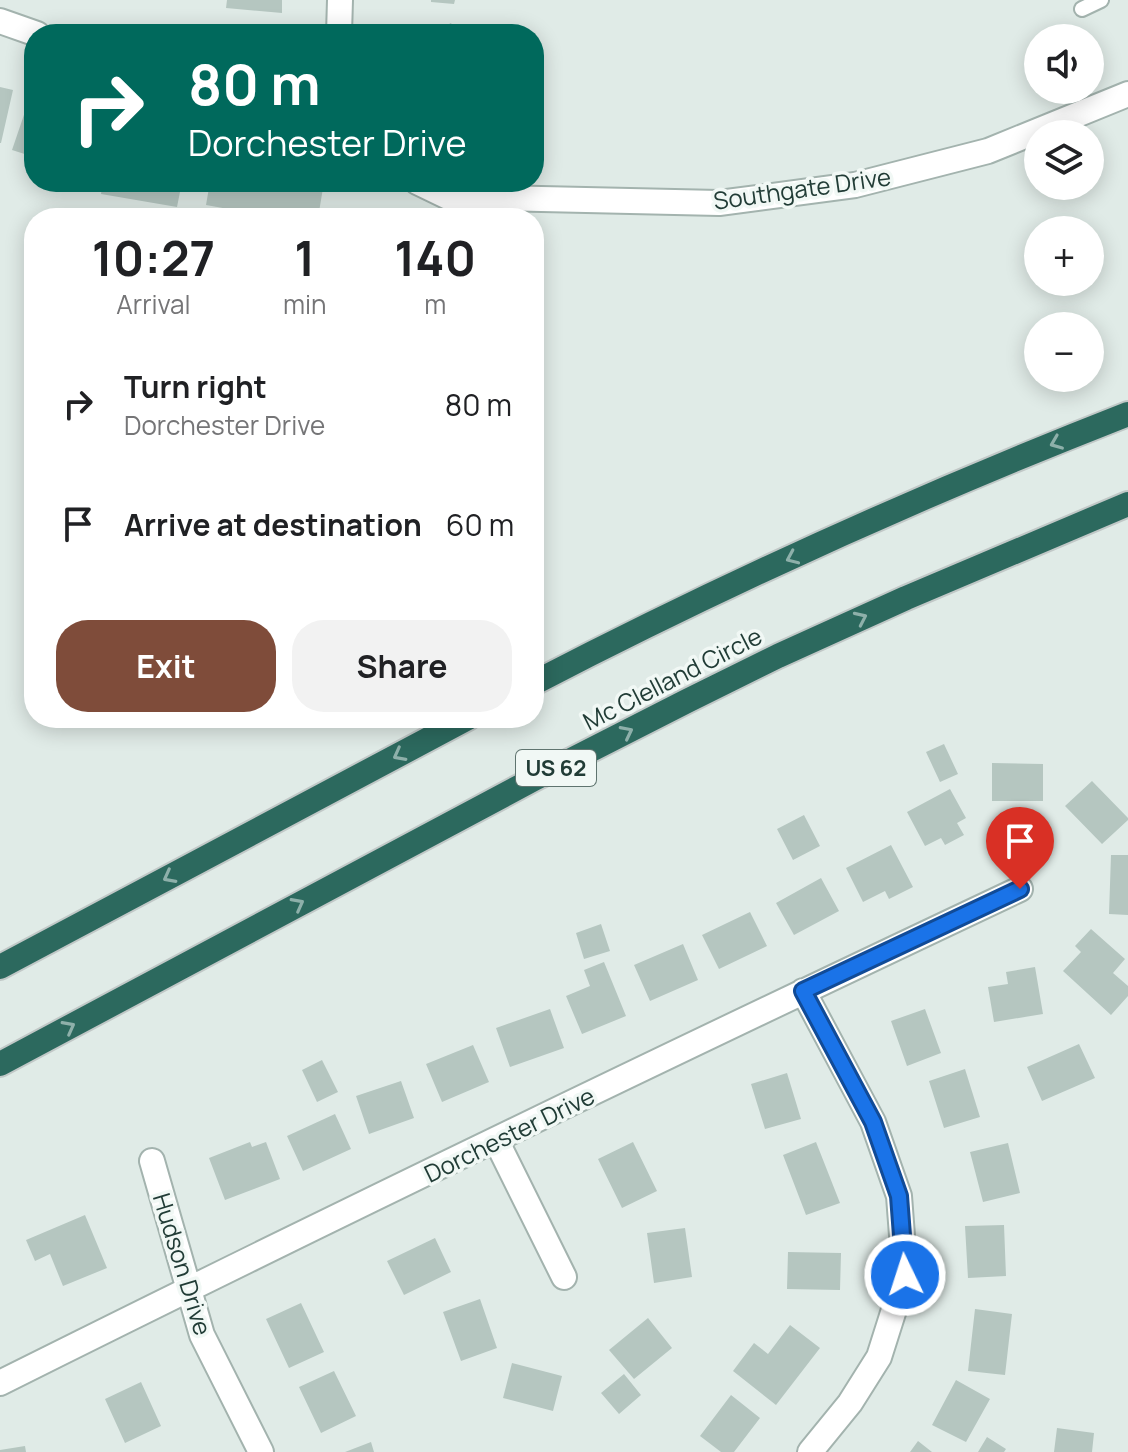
<!DOCTYPE html>
<meta charset="utf-8">
<style>
:root{--surface:#fff;--page:#f2f2f2;--text:#202124;--muted:#757577;--accent:#7f4c3a}
body{margin:0;font-family:Manrope,sans-serif;background:var(--page);color:var(--text);height:100vh;display:flex;flex-direction:column;font-size:30px;white-space:nowrap}
*{box-sizing:border-box;margin:0}
p{font-size:26px;color:var(--muted)}
.icon{flex:none;width:44px;height:44px;fill:none;stroke:currentColor;stroke-width:2;stroke-linecap:round;stroke-linejoin:round}
.map{position:relative;flex:1;overflow:hidden}
.side{position:absolute;left:24px;top:208px;width:520px;height:520px;display:flex;flex-direction:column;background:var(--surface);border-radius:32px;box-shadow:0 4px 20px #0003}
.side>*{flex:none}
.banner{position:absolute;left:24px;top:24px;width:520px;height:168px;border-radius:32px;box-shadow:0 4px 20px #0003;background:#00695c;color:#fff;overflow:hidden}
.tools{position:absolute;left:1024px;top:24px;display:grid;gap:16px}
.tools a{display:grid;place-items:center;width:80px;height:80px;border-radius:50%;background:var(--surface);box-shadow:0 4px 20px #0003;font-size:40px}
.pin{position:absolute;display:grid;place-items:center;width:68px;height:68px;color:#fff;margin:-82px -34px;border-radius:50% 50% 50% 0;rotate:-45deg;box-shadow:0 0 8px #0007}
.pin .icon{rotate:45deg}
.me{position:absolute;width:88px;margin:-44px;rotate:356deg;stroke-linejoin:round;filter:drop-shadow(0 0 6px #0008)}
.turn{display:flex;align-items:center;gap:28px;height:168px;padding:0 32px;font-size:36px}
.turn .icon{width:104px;height:104px;stroke-width:2.5}
.turn b{display:block;font-size:56px;line-height:68px}
.eta{display:flex;justify-content:space-evenly;align-items:center;height:136px;text-align:center}
.eta b{font-size:48px;font-weight:700;line-height:56px}
.action{display:flex;gap:16px;margin-top:auto;padding:16px 32px}
.action a{flex:1;height:92px;border-radius:32px;background:var(--accent);color:#fff;font-size:32px;font-weight:700;line-height:92px;text-align:center}
.action a+a{background:var(--page);color:var(--text)}
ul{padding:0;list-style:none}
li{display:flex;align-items:center;gap:24px;height:120px;padding:0 32px}
li div{flex:1}
li b{display:block;font-size:30px}
li em{font-style:normal}
.map>svg:first-child{display:block}
.building{fill:#b5c6c0}
.lines{fill:none;stroke-linecap:round;stroke-linejoin:round}
.lane-casing{stroke:#a3b3ae;stroke-width:18}
.street-casing{stroke:#a3b3ae;stroke-width:28}
.highway-casing{stroke:#c1c8c7;stroke-width:28}
.lane{stroke:#fff;stroke-width:14}
.street{stroke:#fff;stroke-width:24}
.highway{stroke:#2c695e;stroke-width:24}
.oneway{stroke:#8eb0aa}
.route-casing{stroke:#114b97;stroke-width:20}
.route{stroke:#1a73e8;stroke-width:14}
.labels{text-anchor:middle;dominant-baseline:central;stroke-width:7;stroke-linejoin:round;paint-order:stroke}
.shield{fill:#f1f8f5;stroke:#5f746f;stroke-width:2}
.shield-label{font-size:22px;font-weight:bold;fill:#213c36}
.street-label{font-size:24px;fill:#213c36;stroke:#f1f8f5}
</style>
<div class="map">
<svg width="1128" height="1452" viewBox="0 0 1128 1452">
<rect width="100%" height="100%" fill="#e0ebe7"/>
<path class="building" d="M 227,0 L 282,0 L 282,13 L 226,8 Z
M 431,0 L 455,0 L 454,4 L 431,2 Z
M 451,23 L 457,34 L 430,34 Z
M 0,87 L 13,90 L 1,143 L 0,143 Z
M 29,100 L 34,102 L 34,157 L 12,150 Z
M 103,182 L 182,182 L 177,207 L 101,194 Z
M 210,182 L 324,182 L 318,218 L 279,218 L 206,205 Z
M 944,744 L 958,774 L 940,782 L 926,752 Z
M 992,763 L 1043,764 L 1043,801 L 992,801 Z
M 1092,781 L 1128,818 L 1128,820 L 1102,844 L 1065,806 Z
M 950,789 L 966,818 L 957,823 L 964,835 L 945,845 L 941,838 L 925,846 L 907,812 Z
M 804,815 L 820,846 L 793,860 L 777,829 Z
M 891,845 L 913,887 L 889,899 L 885,891 L 863,902 L 846,868 Z
M 1111,855 L 1128,855 L 1128,915 L 1109,914 Z
M 821,878 L 839,911 L 794,935 L 776,903 Z
M 750,912 L 767,946 L 719,969 L 702,935 Z
M 601,924 L 610,951 L 584,959 L 576,933 Z
M 1091,929 L 1125,959 L 1113,973 L 1128,986 L 1128,996 L 1111,1015 L 1063,971 L 1081,952 L 1075,946 Z
M 683,944 L 698,980 L 650,1001 L 634,965 Z
M 604,962 L 626,1016 L 582,1034 L 566,996 L 590,986 L 584,970 Z
M 1035,967 L 1043,1014 L 994,1022 L 988,987 L 1008,984 L 1006,972 Z
M 550,1009 L 564,1048 L 510,1067 L 496,1028 Z
M 925,1009 L 941,1053 L 907,1066 L 891,1021 Z
M 1079,1044 L 1095,1078 L 1042,1101 L 1027,1067 Z
M 473,1045 L 489,1082 L 442,1102 L 426,1064 Z
M 322,1060 L 338,1092 L 317,1102 L 302,1070 Z
M 965,1069 L 980,1117 L 944,1128 L 929,1081 Z
M 787,1073 L 801,1119 L 765,1129 L 751,1084 Z
M 401,1081 L 414,1118 L 369,1134 L 356,1096 Z
M 335,1114 L 351,1149 L 303,1171 L 287,1136 Z
M 250,1142 L 252,1147 L 266,1142 L 280,1179 L 225,1200 L 209,1158 Z
M 633,1142 L 657,1191 L 622,1208 L 598,1159 Z
M 816,1142 L 840,1203 L 806,1215 L 783,1155 Z
M 1008,1143 L 1020,1193 L 983,1202 L 970,1152 Z
M 85,1215 L 107,1268 L 63,1286 L 50,1254 L 35,1261 L 26,1240 Z
M 1004,1225 L 1006,1276 L 968,1278 L 965,1226 Z
M 685,1228 L 692,1277 L 654,1283 L 647,1233 Z
M 435,1238 L 451,1272 L 404,1295 L 387,1261 Z
M 788,1252 L 841,1253 L 840,1290 L 787,1289 Z
M 480,1299 L 497,1348 L 461,1361 L 443,1312 Z
M 301,1303 L 324,1352 L 289,1368 L 266,1319 Z
M 975,1309 L 1012,1314 L 1005,1375 L 968,1371 Z
M 648,1318 L 672,1348 L 634,1379 L 609,1350 Z
M 790,1325 L 820,1348 L 776,1405 L 733,1371 L 754,1343 L 768,1354 Z
M 512,1363 L 562,1376 L 553,1411 L 503,1398 Z
M 334,1371 L 356,1416 L 321,1433 L 299,1387 Z
M 624,1374 L 641,1395 L 619,1414 L 601,1393 Z
M 956,1380 L 990,1399 L 966,1442 L 932,1425 Z
M 141,1382 L 161,1426 L 125,1443 L 105,1399 Z
M 731,1395 L 760,1418 L 734,1452 L 721,1452 L 700,1436 Z
M 1057,1428 L 1094,1433 L 1092,1452 L 1054,1452 Z
M 987,1437 L 1006,1449 L 1004,1452 L 978,1452 Z
M 918,1441 L 932,1452 L 910,1452 Z
M 371,1442 L 374,1452 L 345,1452 Z
M 25,1446 L 26,1452 L 0,1452 L 0,1450 Z"/>
<g class="lines">
<defs>
<path id="lane" d="M 1082,9 L 1101,0"/>
<path id="street" d="M 0,21 L 37,34
M 339,34 L 340,0
M 417,182 L 448,197 L 719,203 L 855,185 L 988,151 L 1128,94
M 803,991 L 873,1122 L 899,1196 L 905,1275 L 879,1357 L 850,1403 L 810,1452
M 496,1140 L 564,1277
M 152,1161 L 202,1335 L 261,1452
M 0,1383 C 338,1214 679,1050 1020,889"/>
<path id="highway" d="M 534,683 C 727,583 926,493 1128,414
M 0,967 L 468,718
M 0,1064 L 534,779 L 687,701 L 778,656 L 906,598 L 1128,504"/>
</defs>
<use href="#lane" class="lane-casing"/>
<use href="#street" class="street-casing"/>
<use href="#highway" class="highway-casing"/>
<use href="#lane" class="lane"/>
<use href="#street" class="street"/>
<use href="#highway" class="highway"/>
</g>
<defs><path id="oneway-chevron" d="M-2-3.5L2.5 0L-2 3.5" fill="none" stroke-width="1.6" stroke-linecap="round" stroke-linejoin="round" transform="scale(2)"/></defs>
<g class="oneway">
<use href="#oneway-chevron" transform="translate(1056 443) rotate(158)"/>
<use href="#oneway-chevron" transform="translate(792 558) rotate(156)"/>
<use href="#oneway-chevron" transform="translate(861 618) rotate(-25)"/>
<use href="#oneway-chevron" transform="translate(627 732) rotate(-27)"/>
<use href="#oneway-chevron" transform="translate(399 755) rotate(152)"/>
<use href="#oneway-chevron" transform="translate(169 877) rotate(152)"/>
<use href="#oneway-chevron" transform="translate(298 904) rotate(-28)"/>
<use href="#oneway-chevron" transform="translate(69 1027) rotate(-28)"/>
</g>
<g class="lines">
<defs>
<path id="route" d="M 905,1275 L 899,1196 L 873,1122 L 803,991 L 1020,889"/>
</defs>
<use href="#route" class="route-casing"/>
<use href="#route" class="route"/>
</g>
<g class="labels">
<rect class="shield" x="516" y="750" width="80" height="36" rx="6"/>
<g class="shield-label">
<text x="556" y="768">US 62</text>
</g>
<g class="street-label">
<text transform="translate(802 188) rotate(-8)">Southgate Drive</text>
<text transform="translate(672 678) rotate(-27)">Mc Clelland Circle</text>
<text transform="translate(509 1134) rotate(-26)">Dorchester Drive</text>
<text transform="translate(183 1264) rotate(73)">Hudson Drive</text>
</g>
</g>
</svg>
<div class="tools">
<a><svg class="icon" aria-label="sound" viewBox="0 0 24 24"><path d="M4 9h4l5-4v14l-5-4H4zM17 9q2 3 0 6"/></svg></a>
<a><svg class="icon" aria-label="layers" viewBox="0 0 24 24"><path d="M12 4l9 5-9 5-9-5zM3 14l9 5 9-5"/></svg></a>
<a>+</a>
<a>−</a>
</div>
<div class="pin" style="left:1020px;top:889px;background:#d93025"><svg class="icon" aria-label="arrive" viewBox="0 0 24 24"><path d="M6 21V4h12l-3 4 3 4H6"/></svg></div>
<svg class="me" style="left:905px;top:1275px" viewBox="-20 -20 40 40"><circle r="17" fill="#1a73e8" stroke="#fff" stroke-width="3"/><path d="M0-11L8 9 0 5-8 9z" fill="#fff"/></svg>
<div class="banner">
<div class="turn"><svg class="icon" aria-label="right" viewBox="0 0 24 24"><path d="M7 20v-9h11M14 6l5 5-5 5"/></svg><div><b>80 m</b>Dorchester Drive</div></div>
</div>
<section class="side">
<div class="eta">
<div><b>10:27</b><p>Arrival</p></div>
<div><b>1</b><p>min</p></div>
<div><b>140</b><p>m</p></div>
</div>
<ul>
<li><svg class="icon" aria-label="right" viewBox="0 0 24 24"><path d="M7 20v-9h11M14 6l5 5-5 5"/></svg><div><b>Turn right</b><p>Dorchester Drive</p></div><em>80 m</em></li>
<li><svg class="icon" aria-label="arrive" viewBox="0 0 24 24"><path d="M6 21V4h12l-3 4 3 4H6"/></svg><div><b>Arrive at destination</b></div><em>60 m</em></li>
</ul>
<div class="action"><a>Exit</a><a>Share</a></div>
</section>
</div>
